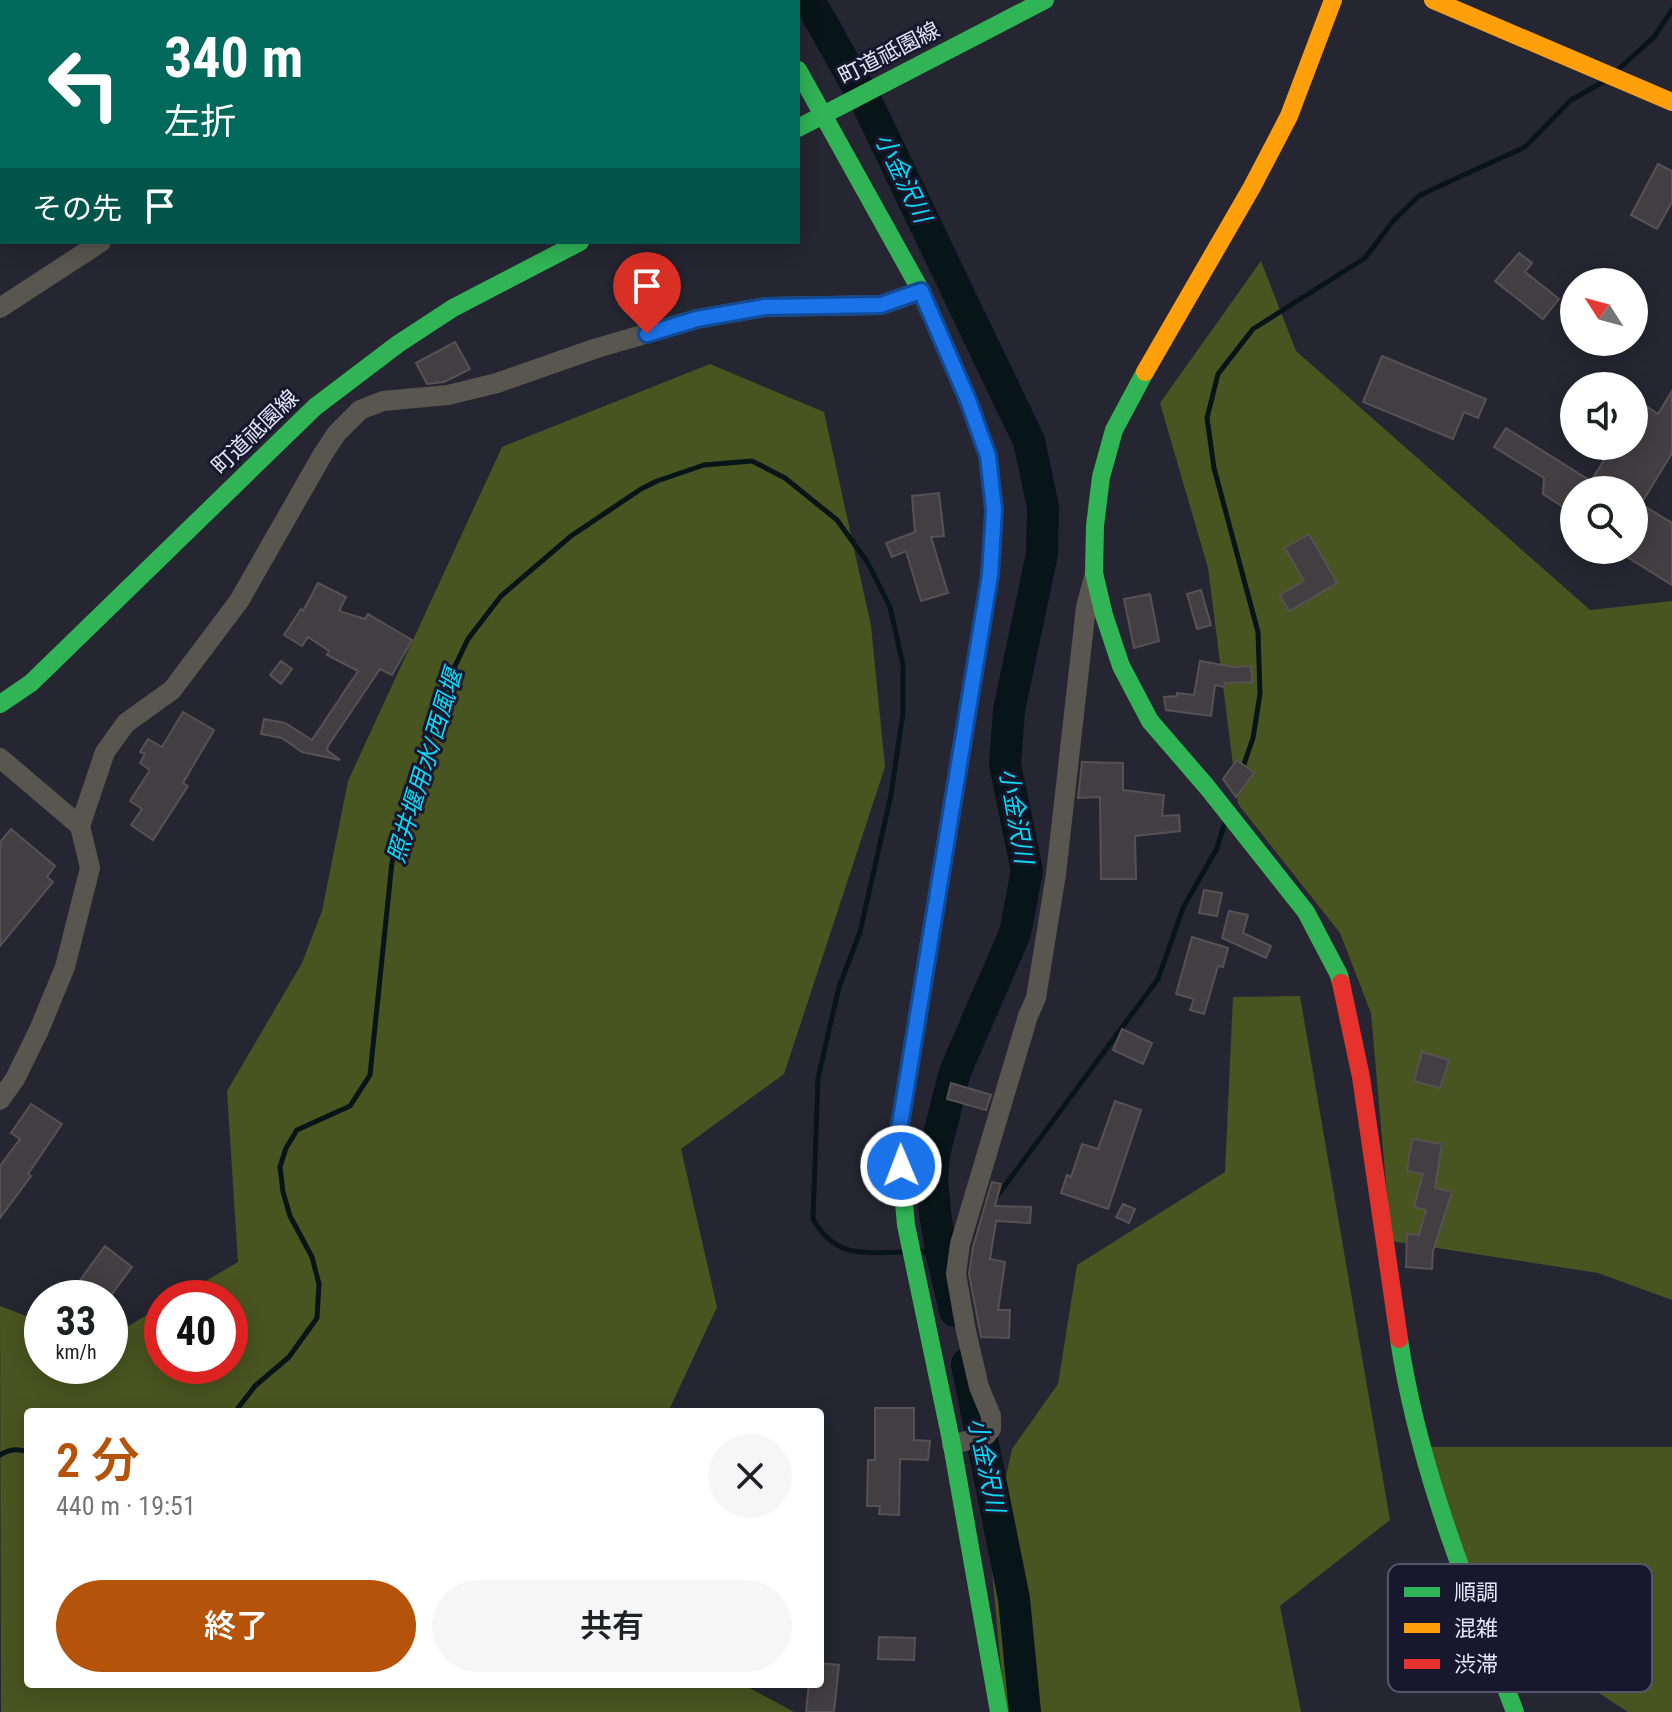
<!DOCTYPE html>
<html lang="ja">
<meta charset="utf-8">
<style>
:root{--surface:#fff;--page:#f6f6f6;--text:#202124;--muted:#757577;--accent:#b45309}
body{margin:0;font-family:"Roboto Condensed","Noto Sans JP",sans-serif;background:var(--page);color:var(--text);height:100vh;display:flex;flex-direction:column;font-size:30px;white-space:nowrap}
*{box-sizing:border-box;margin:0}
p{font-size:26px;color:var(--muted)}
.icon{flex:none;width:44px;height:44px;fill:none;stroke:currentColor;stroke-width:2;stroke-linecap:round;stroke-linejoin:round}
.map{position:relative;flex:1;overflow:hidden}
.sheet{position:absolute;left:24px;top:1408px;width:800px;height:280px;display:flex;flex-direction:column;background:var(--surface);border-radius:8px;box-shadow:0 4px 20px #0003}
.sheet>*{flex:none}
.top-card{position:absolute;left:0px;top:0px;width:800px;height:244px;box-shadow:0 4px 20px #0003;background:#00695c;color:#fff;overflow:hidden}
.needle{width:52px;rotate:306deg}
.fabs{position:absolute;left:1560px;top:268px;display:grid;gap:16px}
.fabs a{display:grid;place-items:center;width:88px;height:88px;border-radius:50%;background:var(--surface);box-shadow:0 4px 20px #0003;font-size:40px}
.speed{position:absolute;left:24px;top:1280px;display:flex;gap:16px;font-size:40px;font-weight:700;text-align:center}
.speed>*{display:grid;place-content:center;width:104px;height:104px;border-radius:50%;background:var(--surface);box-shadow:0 4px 20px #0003;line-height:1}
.speed small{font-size:20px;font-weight:400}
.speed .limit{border:12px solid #d22;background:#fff;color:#111}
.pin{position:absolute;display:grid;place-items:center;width:68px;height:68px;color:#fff;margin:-82px -34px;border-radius:50% 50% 50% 0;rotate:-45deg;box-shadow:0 0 8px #0007}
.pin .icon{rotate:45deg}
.me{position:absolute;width:88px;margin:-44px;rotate:359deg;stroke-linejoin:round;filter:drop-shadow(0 0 6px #0008)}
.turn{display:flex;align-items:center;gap:28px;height:168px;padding:0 32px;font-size:36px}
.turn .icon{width:104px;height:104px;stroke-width:2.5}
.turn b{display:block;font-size:56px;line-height:68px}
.then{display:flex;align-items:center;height:76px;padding:0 32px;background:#0003;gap:16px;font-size:30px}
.round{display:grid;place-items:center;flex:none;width:84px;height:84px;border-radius:42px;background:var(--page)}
.head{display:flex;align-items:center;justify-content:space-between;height:136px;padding:0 32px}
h1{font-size:48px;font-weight:600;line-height:60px;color:var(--accent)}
.primary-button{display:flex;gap:16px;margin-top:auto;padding:16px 32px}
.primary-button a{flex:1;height:92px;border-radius:48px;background:var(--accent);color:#fff;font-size:32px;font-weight:600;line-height:92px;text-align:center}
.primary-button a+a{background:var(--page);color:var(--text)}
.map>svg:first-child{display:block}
.forest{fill:#495520}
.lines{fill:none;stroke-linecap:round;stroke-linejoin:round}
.stream{stroke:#071519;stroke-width:5}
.river{stroke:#071519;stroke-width:32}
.building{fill:#433e41;stroke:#575154;stroke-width:2}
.street{stroke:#59564f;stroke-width:20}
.fast{stroke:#30b455;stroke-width:18}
.slow{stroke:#ff9f0a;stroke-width:18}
.jam{stroke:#e5322d;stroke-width:18}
.route-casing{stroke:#114b97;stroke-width:20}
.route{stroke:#1a73e8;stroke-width:14}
.labels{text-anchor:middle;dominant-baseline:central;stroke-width:6;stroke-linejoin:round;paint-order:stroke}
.street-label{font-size:22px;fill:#e4e5f6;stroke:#17172e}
.water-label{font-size:24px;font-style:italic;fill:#0adaf6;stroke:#17172e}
.key{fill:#17172e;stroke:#54556a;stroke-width:2}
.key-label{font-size:22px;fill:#e4e5f6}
</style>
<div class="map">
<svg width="1672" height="1712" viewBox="0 0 1672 1712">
<rect width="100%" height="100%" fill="#262632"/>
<path class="forest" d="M 1261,261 L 1296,351 L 1590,610 L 1672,601 L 1672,1300 L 1598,1273 L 1391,1241 L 1371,1013 L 1340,933 L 1238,804 L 1208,568 L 1160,403 Z
M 710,364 L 824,412 L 871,626 L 885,767 L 784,1074 L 681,1149 L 717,1307 L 668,1412 L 28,1412 L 28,1684 L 742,1684 L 794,1712 L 1,1712 L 0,1306 L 42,1322 L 42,1366 L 110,1366 L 110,1337 L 162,1306 L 162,1366 L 230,1366 L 230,1298 L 177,1298 L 238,1262 L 227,1091 L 302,963 L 322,911 L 348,781 L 502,447 Z
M 1300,996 L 1390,1520 L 1280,1606 L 1301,1712 L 1005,1712 L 990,1549 L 1012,1449 L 1058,1384 L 1077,1265 L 1225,1172 L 1233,997 Z
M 1426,1447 L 1672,1447 L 1672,1712 L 1628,1712 L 1462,1604 Z"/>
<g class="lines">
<path class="stream" d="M 1620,68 L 1654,37 L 1672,10
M 1242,770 L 1253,738 L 1260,694 L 1258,632 L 1214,468 L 1207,418 L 1218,374 L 1253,329 L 1365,258 L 1394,220 L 1420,195 L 1525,147 L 1571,100 L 1603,82
M 995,1199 L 1158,979 L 1183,908 L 1217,848 L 1224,825
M 920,1251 L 942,1255 L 955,1241
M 235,1412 L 255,1386 L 289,1357 L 317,1318 L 319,1284 L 312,1257 L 290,1216 L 283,1192 L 280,1167 L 286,1148 L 297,1130 L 350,1106 L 370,1075 L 392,862 L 444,689 L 468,639 L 501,596 L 571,536 L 641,489 L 657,481 L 704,465 L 752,461 L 785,478 L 837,520 L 868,563 L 890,607 L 903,665 L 903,713 L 891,795 L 860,932 L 839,987 L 818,1078 L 813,1219 C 835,1258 863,1253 902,1252
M 0,1455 C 9,1449 18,1448 28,1452"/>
<path class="river" d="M 809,0 L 868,105 L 1029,441 L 1043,507 L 1042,554 L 1009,710 L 1005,764 L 1027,871 L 1015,933 L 955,1072 L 934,1154 L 932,1180 L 935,1213 L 942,1255 L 955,1311
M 967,1364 L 1014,1599 L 1025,1712"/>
</g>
<path class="building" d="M 1658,164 L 1672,171 L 1672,202 L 1657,229 L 1631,215 Z
M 1519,253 L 1532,263 L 1525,272 L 1559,299 L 1543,319 L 1495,281 Z
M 455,342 L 470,369 L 444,382 L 427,384 L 416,363 Z
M 1382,356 L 1486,399 L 1478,418 L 1464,412 L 1453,439 L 1363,402 Z
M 1672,391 L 1672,453 L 1641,504 L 1672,523 L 1672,585 L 1616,550 L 1634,550 L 1634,490 L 1574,490 L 1574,514 L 1543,494 L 1544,478 L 1494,447 L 1506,428 L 1591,481 L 1607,455 L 1615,455 L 1620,446 L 1634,446 L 1634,424 L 1646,406 L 1658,414 Z
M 939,493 L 944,536 L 931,537 L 948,593 L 921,601 L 906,551 L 892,557 L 886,543 L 915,532 L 912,496 Z
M 1309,534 L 1337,583 L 1289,611 L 1280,595 L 1304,581 L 1285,548 Z
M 318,583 L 346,597 L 339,611 L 365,619 L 368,614 L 412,640 L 392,675 L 380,669 L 328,746 L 327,750 L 340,760 L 302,752 L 282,738 L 261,734 L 264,719 L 285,723 L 312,740 L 358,671 L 327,655 L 329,651 L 308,637 L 302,646 L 284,635 L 301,609 L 303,611 Z
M 1201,590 L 1211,625 L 1197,629 L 1187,594 Z
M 1150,594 L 1159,641 L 1134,648 L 1124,599 Z
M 281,661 L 292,669 L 281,684 L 270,675 Z
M 1200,661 L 1234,667 L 1251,666 L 1252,682 L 1225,683 L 1224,687 L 1215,685 L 1211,716 L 1166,710 L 1164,697 L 1177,696 L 1177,693 L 1194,695 Z
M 183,712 L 214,730 L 183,783 L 188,786 L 153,840 L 131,825 L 142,809 L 130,801 L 150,770 L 140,763 L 145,754 L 140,752 L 148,739 L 162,747 Z
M 1237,760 L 1254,773 L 1236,797 L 1223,779 Z
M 1082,762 L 1123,763 L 1123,790 L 1164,795 L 1162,816 L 1179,815 L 1180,831 L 1135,836 L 1136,879 L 1101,879 L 1100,797 L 1078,798 Z
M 11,829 L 55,866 L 47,877 L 53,882 L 0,946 L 0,842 Z
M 1204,890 L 1222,893 L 1217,916 L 1199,913 Z
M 1229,911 L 1248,915 L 1243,933 L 1271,946 L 1266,958 L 1222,938 Z
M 1192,937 L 1228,948 L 1223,967 L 1218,966 L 1204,1014 L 1190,1010 L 1194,999 L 1176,994 Z
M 1122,1029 L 1152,1043 L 1143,1064 L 1113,1050 Z
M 1422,1052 L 1449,1060 L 1440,1088 L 1414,1081 Z
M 951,1083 L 991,1095 L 986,1110 L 947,1099 Z
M 1115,1101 L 1141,1110 L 1108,1209 L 1061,1193 L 1067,1175 L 1071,1177 L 1082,1144 L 1098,1149 Z
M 31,1104 L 62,1124 L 28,1174 L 31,1176 L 0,1218 L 0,1166 L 20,1139 L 11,1133 Z
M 1412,1139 L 1442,1144 L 1435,1188 L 1452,1192 L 1433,1251 L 1432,1269 L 1406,1267 L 1407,1234 L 1419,1235 L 1426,1210 L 1414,1207 L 1423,1174 L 1407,1171 Z
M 992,1182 L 1001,1184 L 995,1206 L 1031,1207 L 1030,1223 L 996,1221 L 990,1259 L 1005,1262 L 998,1310 L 1010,1310 L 1009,1338 L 981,1337 L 969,1274 L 973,1247 Z
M 1123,1204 L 1135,1209 L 1129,1223 L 1116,1217 Z
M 105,1246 L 132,1267 L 109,1298 L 67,1298 Z
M 875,1408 L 914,1408 L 914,1440 L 930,1441 L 928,1460 L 900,1459 L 899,1515 L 879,1514 L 880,1506 L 867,1506 L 868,1460 L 875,1460 Z
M 879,1637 L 915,1638 L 914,1660 L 878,1659 Z
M 820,1663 L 839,1665 L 834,1712 L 806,1712 L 809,1684 L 820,1684 Z"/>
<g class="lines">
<path class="street" d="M 470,2 L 473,0
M 0,308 L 101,242
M 0,758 L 80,826
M 0,1100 L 15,1079 L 39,1030 L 65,967 L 90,868 L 80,826 L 105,752 L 126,723 L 172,690 L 239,601 L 323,454 L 337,433 L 360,410 L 383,401 L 448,395 L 497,383 L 597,348 L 697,319 L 765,307 L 881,305 L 921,291
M 952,1445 L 986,1435 L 991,1429 L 991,1416 L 979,1387 L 966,1331 L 956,1274 L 960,1244 L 1028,1016 L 1036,998 L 1056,874 L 1086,607 L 1094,577"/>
<path class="fast" d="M 757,0 L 759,2
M 798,70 L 921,291 L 968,400 L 988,456 L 994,510 L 990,575 L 984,611
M 798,128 L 1045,0
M 1145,372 L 1114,430 L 1101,477 L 1095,526 L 1094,573 L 1104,615 L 1121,666 L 1150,721 L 1207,787 L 1306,912 L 1339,975 L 1341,983
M 0,704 L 31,683 L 315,407 L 398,344 L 453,308 L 580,242
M 907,1079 L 898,1137 L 906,1225 L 952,1445 L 999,1712
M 1399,1339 C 1418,1468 1469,1591 1515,1712"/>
<path class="slow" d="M 1433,0 L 1672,102
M 1145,372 L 1252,187 L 1289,116 L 1333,0
M 907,1079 L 984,611"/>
<path class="jam" d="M 1341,983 L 1361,1077 L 1399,1339"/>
</g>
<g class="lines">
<defs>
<path id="route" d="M 647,334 L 697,319 L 765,307 L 881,305 L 921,291 L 968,400 L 988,456 L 994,510 L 990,575 L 898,1137 L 901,1166"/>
</defs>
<use href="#route" class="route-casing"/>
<use href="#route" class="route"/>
</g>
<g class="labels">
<g class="street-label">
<text transform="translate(889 53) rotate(-27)">町道祗園線</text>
<text transform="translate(255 432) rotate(-44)">町道祗園線</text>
</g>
<g class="water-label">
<text transform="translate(903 178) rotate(64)">小金沢川</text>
<text transform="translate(425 766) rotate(-73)">照井堰用水/西風堰</text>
<text transform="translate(1016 816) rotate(80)">小金沢川</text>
<text transform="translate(986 1465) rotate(78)">小金沢川</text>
</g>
</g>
<rect x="1388" y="1564" width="264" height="128" rx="12" class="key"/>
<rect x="1404" y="1587" width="36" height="10" fill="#30b455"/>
<rect x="1404" y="1623" width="36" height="10" fill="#ff9f0a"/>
<rect x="1404" y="1659" width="36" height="10" fill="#e5322d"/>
<g class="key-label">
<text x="1454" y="1600">順調</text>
<text x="1454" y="1636">混雑</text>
<text x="1454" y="1672">渋滞</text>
</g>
</svg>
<div class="fabs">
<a><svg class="needle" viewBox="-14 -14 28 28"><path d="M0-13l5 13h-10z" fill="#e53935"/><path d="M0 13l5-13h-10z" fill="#757577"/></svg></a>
<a><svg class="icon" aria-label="sound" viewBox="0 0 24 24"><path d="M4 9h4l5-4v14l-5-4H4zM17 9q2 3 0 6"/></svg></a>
<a><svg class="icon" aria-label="search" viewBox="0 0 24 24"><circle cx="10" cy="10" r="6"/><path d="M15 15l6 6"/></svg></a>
</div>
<div class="speed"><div>33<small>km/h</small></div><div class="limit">40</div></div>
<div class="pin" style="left:647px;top:334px;background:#d93025"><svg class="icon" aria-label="arrive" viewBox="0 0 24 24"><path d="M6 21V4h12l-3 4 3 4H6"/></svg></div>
<svg class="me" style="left:901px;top:1166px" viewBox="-20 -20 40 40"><circle r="17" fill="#1a73e8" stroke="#fff" stroke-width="3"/><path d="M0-11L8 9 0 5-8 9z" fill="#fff"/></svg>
<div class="top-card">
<div class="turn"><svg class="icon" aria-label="left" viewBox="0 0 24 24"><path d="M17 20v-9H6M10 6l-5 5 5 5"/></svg><div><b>340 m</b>左折</div></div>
<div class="then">その先<svg class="icon" aria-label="arrive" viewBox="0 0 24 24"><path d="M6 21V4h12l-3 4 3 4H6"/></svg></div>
</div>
<section class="sheet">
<div class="head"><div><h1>2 分</h1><p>440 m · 19:51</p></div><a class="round"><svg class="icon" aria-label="close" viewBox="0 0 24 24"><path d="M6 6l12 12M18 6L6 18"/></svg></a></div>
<div class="primary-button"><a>終了</a><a>共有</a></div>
</section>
</div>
